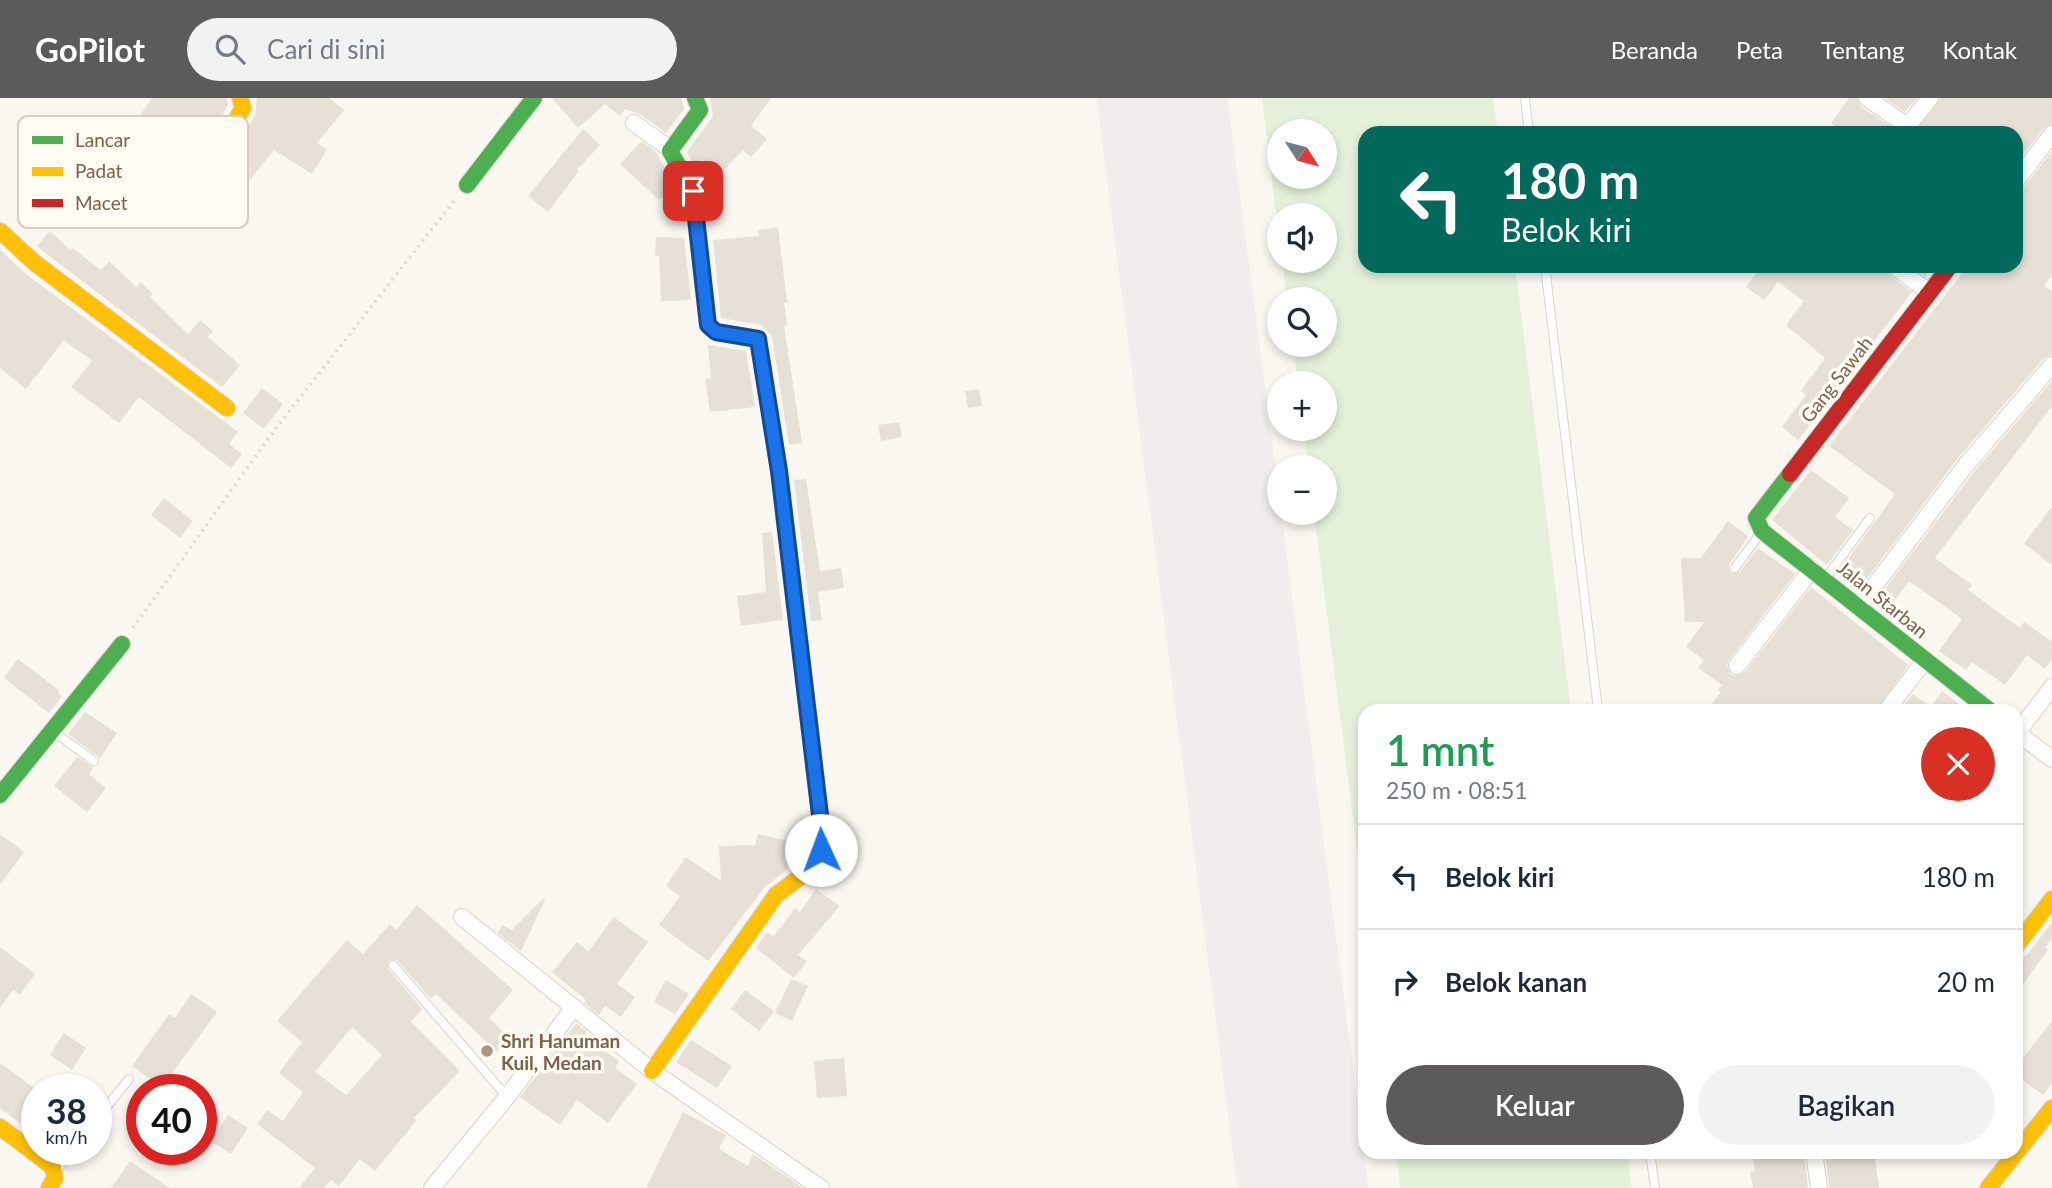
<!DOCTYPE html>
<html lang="id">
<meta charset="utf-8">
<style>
:root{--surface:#fff;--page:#f2f2f3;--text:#1f2937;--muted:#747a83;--line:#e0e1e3;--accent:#5c5a5b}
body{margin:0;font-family:Lato,sans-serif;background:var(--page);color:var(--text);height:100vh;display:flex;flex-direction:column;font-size:26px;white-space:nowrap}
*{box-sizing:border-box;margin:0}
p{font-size:23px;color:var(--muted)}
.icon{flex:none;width:38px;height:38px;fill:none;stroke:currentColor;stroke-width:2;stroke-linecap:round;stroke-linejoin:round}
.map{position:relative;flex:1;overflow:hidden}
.side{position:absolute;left:1358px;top:606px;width:665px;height:455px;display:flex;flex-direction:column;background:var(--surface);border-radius:21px;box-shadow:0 4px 10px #0003}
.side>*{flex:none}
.guide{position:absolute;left:1358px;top:28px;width:665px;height:147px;border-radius:21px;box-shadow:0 4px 10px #0003;background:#00695c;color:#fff;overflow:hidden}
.needle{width:46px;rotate:126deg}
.tools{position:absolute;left:1267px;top:21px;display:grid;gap:14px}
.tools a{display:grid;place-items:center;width:70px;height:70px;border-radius:50%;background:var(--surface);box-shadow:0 4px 10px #0003;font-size:35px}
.speed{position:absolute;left:21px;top:976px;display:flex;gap:14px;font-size:35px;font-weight:700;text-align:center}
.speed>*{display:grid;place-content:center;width:91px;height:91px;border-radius:50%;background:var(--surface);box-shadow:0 4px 10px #0003;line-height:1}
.speed small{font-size:18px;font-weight:400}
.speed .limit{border:10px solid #d22;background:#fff;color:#111}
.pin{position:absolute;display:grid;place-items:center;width:60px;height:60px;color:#fff;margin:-30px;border-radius:14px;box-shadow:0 4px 10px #0006}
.me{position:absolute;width:77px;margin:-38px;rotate:358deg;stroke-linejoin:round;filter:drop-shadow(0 0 5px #0008)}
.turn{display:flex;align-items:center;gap:24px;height:147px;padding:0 28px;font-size:32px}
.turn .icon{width:91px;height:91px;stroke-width:2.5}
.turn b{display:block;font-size:49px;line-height:60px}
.round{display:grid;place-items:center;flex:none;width:74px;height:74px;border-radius:37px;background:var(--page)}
.summary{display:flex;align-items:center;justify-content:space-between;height:119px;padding:0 28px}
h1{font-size:42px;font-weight:600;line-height:52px;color:#1e9e55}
.button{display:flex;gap:14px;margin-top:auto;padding:14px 28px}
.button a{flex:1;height:80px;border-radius:42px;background:var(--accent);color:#fff;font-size:28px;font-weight:600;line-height:80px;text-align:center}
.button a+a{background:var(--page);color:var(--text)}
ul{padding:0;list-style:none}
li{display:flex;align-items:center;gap:21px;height:105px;padding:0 28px;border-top:2px solid var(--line)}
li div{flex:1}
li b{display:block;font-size:26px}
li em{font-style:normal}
header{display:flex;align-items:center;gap:42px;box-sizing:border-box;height:98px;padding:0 35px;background:var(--accent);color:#fff}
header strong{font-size:33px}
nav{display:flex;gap:38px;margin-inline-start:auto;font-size:24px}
.search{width:490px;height:63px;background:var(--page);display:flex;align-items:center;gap:18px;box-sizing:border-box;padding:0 24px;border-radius:38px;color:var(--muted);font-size:26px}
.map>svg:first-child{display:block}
.green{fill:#e5f0db;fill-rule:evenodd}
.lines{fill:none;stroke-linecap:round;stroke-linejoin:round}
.runway{stroke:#f0edec;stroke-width:130}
.building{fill:#e6e0d7;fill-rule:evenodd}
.lane-casing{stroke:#d9d4cd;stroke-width:10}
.street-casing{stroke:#d9d4cd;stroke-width:18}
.fast-casing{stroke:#dad4cd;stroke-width:18}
.slow-casing{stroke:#dad4cd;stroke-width:18}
.jam-casing{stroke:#dad4cd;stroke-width:18}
.path{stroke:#dbd6d0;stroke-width:3.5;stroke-dasharray:2 5;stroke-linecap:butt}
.lane{stroke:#fefefd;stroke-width:8}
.street{stroke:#fefefd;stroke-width:16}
.fast{stroke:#4caf50;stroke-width:16}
.slow{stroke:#ffc107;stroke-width:16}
.jam{stroke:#c62828;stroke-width:16}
.route-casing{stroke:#114b97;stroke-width:18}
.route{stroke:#1a73e8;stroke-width:12}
.poi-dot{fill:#a69687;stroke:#fffbf3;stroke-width:2.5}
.labels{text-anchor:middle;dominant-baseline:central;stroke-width:7;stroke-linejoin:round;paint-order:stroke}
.street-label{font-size:19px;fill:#79614e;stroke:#fffbf3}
.poi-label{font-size:19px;font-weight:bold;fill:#79614e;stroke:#fffbf3;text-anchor:start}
.key{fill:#fffbf3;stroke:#d7cdc2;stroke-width:2}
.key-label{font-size:19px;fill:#79614e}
</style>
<header>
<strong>GoPilot</strong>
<div class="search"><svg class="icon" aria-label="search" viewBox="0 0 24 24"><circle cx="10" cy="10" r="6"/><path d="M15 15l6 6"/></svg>Cari di sini</div>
<nav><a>Beranda</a><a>Peta</a><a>Tentang</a><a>Kontak</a></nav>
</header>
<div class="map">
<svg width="2052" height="1090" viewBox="0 0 2052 1090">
<rect width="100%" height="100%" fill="#f9f7f0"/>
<path class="green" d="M 1262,0 L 1493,0 L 1498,35 L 1365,35 L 1365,168 L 1515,168 L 1571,612 L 1365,612 L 1365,812 L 1314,415 L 1325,415 L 1325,369 L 1309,369 L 1304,331 L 1325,331 L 1325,285 L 1298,285 L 1293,247 L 1325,247 L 1325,201 L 1287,201 L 1282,163 L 1325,163 L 1325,117 L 1279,117 L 1279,139 ZM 1279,33 L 1325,33 L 1325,79 L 1279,79 Z
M 1396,1054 L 1627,1054 L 1632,1090 L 1400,1090 Z"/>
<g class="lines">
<path class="runway" d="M 1162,0 L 1303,1090"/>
</g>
<path class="building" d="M 152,0 L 226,0 L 228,7 L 210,40 L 188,22 L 186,26 L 176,19 L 160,42 L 135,25 Z
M 257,0 L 329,0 L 344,12 L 317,45 L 327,52 L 312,76 L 274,52 L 240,94 L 209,71 L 213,66 L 224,65 L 230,60 L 255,17 Z
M 552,0 L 681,0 L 684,11 L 666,35 L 640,16 L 625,11 L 620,18 L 605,6 L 578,30 Z
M 710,0 L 771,0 L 751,28 L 767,41 L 751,59 L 743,52 L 719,77 L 702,61 L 695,68 L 687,54 L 713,18 Z
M 1849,0 L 1857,0 L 1861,9 L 1901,35 L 1844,35 L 1831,25 Z
M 1885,0 L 1917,0 L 1905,14 Z
M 1940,0 L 2052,0 L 2052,26 L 2044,30 L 2016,66 L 2016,35 L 1912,35 Z
M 583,31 L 600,47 L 577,72 L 579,73 L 548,114 L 528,98 Z
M 642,43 L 656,54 L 674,88 L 659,102 L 620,66 Z
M 2052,53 L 2052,177 L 2044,187 L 2052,193 L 2052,257 L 2044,260 L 1958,360 L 1859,491 L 1838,475 L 1895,396 L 1829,348 L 1961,177 L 1964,168 L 2016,168 L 2016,93 L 2024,89 Z
M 778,129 L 787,205 L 784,205 L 787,227 L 784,228 L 802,345 L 789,347 L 772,238 L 761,227 L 721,220 L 713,142 L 759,138 L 758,132 Z
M 50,133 L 71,153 L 72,150 L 101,172 L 109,163 L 136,189 L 141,184 L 153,196 L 150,199 L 188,236 L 200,222 L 213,233 L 208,239 L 240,267 L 222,289 L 44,154 L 37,148 Z
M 656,139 L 684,140 L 691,202 L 661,203 L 659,158 L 655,158 Z
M 0,152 L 26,176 L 238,334 L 229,346 L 242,356 L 231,370 L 139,299 L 119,325 L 71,289 L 92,263 L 64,242 L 26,291 L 0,270 Z
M 1757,168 L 1884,168 L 1888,176 L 1912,194 L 1798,342 L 1782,329 L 1806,297 L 1801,293 L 1825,260 L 1786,227 L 1804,203 L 1778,184 L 1764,202 L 1746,189 L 1760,170 Z
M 1912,168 L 1932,168 L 1925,178 Z
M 708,247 L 746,253 L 755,309 L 710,314 L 705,281 L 711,280 Z
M 2052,283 L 2052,308 L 1935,460 L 1972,487 L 1968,492 L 2020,530 L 2024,524 L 2052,544 L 2052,561 L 2045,571 L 2027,557 L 2005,587 L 1972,564 L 1966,572 L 1939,553 L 1962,521 L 1909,483 L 1887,513 L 1875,504 L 1974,374 Z
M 262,290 L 283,306 L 264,331 L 243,315 Z
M 979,291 L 982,308 L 968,310 L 965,293 Z
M 899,324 L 902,339 L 881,343 L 878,327 Z
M 1811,372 L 1849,400 L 1835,419 L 1853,432 L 1827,467 L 1772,422 Z
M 806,381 L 820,473 L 841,470 L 844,490 L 818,494 L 822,522 L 811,523 L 794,382 Z
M 164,400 L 193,423 L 180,440 L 151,417 Z
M 2052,408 L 2052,467 L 2024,446 Z
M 1728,423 L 1748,438 L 1729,467 L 1731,475 L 1740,474 L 1758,450 L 1795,476 L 1729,562 L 1727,567 L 1730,576 L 1736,578 L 1745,574 L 1811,489 L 1908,567 L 1877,612 L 1707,612 L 1721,594 L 1718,592 L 1722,587 L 1698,570 L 1704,562 L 1686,549 L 1704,524 L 1685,524 L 1681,460 L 1701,460 Z
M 772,434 L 783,522 L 741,528 L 737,498 L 766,494 L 762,435 Z
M 18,561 L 60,593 L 58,595 L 62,598 L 49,615 L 4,580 Z
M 1942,593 L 1967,612 L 1900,612 L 1913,596 L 1931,609 Z
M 85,614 L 117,635 L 100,660 L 68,636 Z
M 77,659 L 93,669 L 89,676 L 106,690 L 87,714 L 54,688 Z
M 0,736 L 24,754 L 0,787 Z
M 758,736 L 806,747 L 805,754 L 798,763 L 765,789 L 708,863 L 659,827 L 680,798 L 666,788 L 686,759 L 721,783 L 719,748 L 755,747 Z
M 816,791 L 840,808 L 798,857 L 807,863 L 794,880 L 756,850 L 767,834 L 774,838 L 795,810 L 800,814 Z
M 544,800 L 545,802 L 521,853 L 498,835 L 502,827 L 512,832 Z
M 417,807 L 513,892 L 489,920 L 510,940 L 497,954 L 436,896 L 431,901 L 397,862 L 389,862 L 388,871 L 422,911 L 411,924 L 460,973 L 414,1020 L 417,1022 L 375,1073 L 360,1061 L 339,1088 L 331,1082 L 324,1090 L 299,1090 L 315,1070 L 257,1026 L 267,1012 L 283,1023 L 303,994 L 279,975 L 302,944 L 277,923 L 347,842 L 363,856 L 390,826 L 396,832 ZM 352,929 L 382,957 L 346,997 L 315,974 Z
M 614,819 L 648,844 L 617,886 L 635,899 L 621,919 L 605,908 L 599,917 L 584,905 L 586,902 L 552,874 L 577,844 L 588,854 Z
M 2052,824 L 2052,840 L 2045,850 L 2048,852 L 2016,896 L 2016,862 L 2027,857 Z
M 0,849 L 35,876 L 20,897 L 13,892 L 0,910 Z
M 791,881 L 808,888 L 792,923 L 775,915 Z
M 666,882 L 689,896 L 675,916 L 654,904 Z
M 745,892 L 774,913 L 759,933 L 731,911 Z
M 191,896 L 217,914 L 162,989 L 132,968 L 169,916 L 175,920 Z
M 2052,923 L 2052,985 L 2043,997 L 2016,977 L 2016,969 Z
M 576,925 L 587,934 L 584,938 L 619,963 L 615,970 L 637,986 L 608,1025 L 577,1002 L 560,1027 L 520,999 Z
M 64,935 L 86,950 L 72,972 L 50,957 Z
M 691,942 L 732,968 L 717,990 L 676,964 Z
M 844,960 L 847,998 L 817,1000 L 814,963 Z
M 0,965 L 37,992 L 37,1004 L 20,1025 L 0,1010 Z
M 683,1014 L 726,1037 L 719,1051 L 748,1068 L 753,1056 L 803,1090 L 646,1090 Z
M 228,1017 L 248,1030 L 231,1056 L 211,1043 Z
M 1752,1054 L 1804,1054 L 1808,1090 L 1753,1090 L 1750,1074 L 1755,1073 Z
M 1825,1054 L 1874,1054 L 1879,1090 L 1829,1090 Z
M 130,1063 L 170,1090 L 111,1090 Z"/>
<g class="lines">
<defs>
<path id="lane" d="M 1525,0 L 1529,35
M 1545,168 L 1598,612
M 1735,470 L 1760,436
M 1825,481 L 1870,420
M 54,634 L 94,663
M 393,867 L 507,999
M 96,1022 L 129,981
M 1650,1054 L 1655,1090
M 57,1072 L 73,1052"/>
<path id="street" d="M 1867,0 L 1903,25 L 1910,25 L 1930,0
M 634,25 L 670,51
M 2016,83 L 2052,36
M 1894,168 L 1929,194
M 1859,508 L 1966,367 L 2052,267
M 1737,568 L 1812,471
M 1887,612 L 1925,562
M 2016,634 L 2052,661
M 2017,635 L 2052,589
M 462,819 L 652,973 L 821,1090
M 1814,1054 L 1819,1090
M 432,1090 L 507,999 L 574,909"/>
<path id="fast" d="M 695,0 L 700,12 L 670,53 L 693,93 L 702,178
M 467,87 L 534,0
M 1790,376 L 1756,420 L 1762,433 L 1989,612
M 0,697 L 122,546"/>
<path id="slow" d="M 218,53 L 243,10 L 240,0
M 0,133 L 35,165 L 227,310
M 2016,848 L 2052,801
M 652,973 L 776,797 L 808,773 L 818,759 L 822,734 L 806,599
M 0,1029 L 53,1069 L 55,1080 L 49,1090
M 1988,1090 L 2052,1010"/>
<path id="jam" d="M 702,178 L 708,227 L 716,234 L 758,241 L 779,373 L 806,599
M 1790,376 L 1950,168"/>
</defs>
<use href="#lane" class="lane-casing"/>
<use href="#street" class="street-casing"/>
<use href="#fast" class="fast-casing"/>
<use href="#slow" class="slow-casing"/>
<use href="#jam" class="jam-casing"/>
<path class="path" d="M 133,530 L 270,338 L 454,103"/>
<use href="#lane" class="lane"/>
<use href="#street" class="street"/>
<use href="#fast" class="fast"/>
<use href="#slow" class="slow"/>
<use href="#jam" class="jam"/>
</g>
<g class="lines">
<defs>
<path id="route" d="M 693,93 L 708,227 L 716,234 L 758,241 L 779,373 L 822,734 L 821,752"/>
</defs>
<use href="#route" class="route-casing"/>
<use href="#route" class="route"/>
</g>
<circle class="poi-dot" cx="487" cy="953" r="7"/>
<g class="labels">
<g class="street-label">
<text transform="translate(1836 281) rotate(-52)">Gang Sawah</text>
<text transform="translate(1883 501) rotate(39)">Jalan Starban</text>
</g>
<g class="poi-label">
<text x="501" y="942">Shri Hanuman<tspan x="501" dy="22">Kuil, Medan</tspan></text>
</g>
</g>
<rect x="18" y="18" width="230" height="112" rx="10" class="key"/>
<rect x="32" y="38" width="31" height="8" fill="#4caf50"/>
<rect x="32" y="69" width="31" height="9" fill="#ffc107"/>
<rect x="32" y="101" width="31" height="8" fill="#c62828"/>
<g class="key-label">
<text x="75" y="49">Lancar</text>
<text x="75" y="80">Padat</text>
<text x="75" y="112">Macet</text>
</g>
</svg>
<div class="tools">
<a><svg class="needle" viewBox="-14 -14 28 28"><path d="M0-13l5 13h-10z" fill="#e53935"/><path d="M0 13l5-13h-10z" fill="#747a83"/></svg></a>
<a><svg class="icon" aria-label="sound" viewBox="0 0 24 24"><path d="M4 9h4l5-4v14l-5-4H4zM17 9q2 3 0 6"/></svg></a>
<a><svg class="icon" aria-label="search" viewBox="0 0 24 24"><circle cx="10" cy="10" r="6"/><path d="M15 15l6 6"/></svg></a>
<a>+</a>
<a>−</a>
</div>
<div class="speed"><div>38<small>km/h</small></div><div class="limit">40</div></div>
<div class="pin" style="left:693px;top:93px;background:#d93025"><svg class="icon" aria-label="arrive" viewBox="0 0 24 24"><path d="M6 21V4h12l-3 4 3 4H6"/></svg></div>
<svg class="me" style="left:821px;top:752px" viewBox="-20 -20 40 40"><circle r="19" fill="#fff"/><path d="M0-13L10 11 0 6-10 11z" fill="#1a73e8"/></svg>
<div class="guide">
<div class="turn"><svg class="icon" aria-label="left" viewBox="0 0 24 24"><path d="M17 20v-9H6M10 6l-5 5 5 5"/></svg><div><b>180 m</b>Belok kiri</div></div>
</div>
<section class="side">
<div class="summary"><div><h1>1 mnt</h1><p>250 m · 08:51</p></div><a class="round" style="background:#d93025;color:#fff"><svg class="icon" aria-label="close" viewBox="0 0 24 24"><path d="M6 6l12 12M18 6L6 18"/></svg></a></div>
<ul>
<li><svg class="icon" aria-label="left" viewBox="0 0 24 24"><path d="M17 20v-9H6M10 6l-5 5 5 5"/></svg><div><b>Belok kiri</b></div><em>180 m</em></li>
<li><svg class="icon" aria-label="right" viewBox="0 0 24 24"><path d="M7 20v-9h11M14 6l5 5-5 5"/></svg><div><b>Belok kanan</b></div><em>20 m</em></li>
</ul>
<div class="button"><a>Keluar</a><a>Bagikan</a></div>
</section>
</div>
